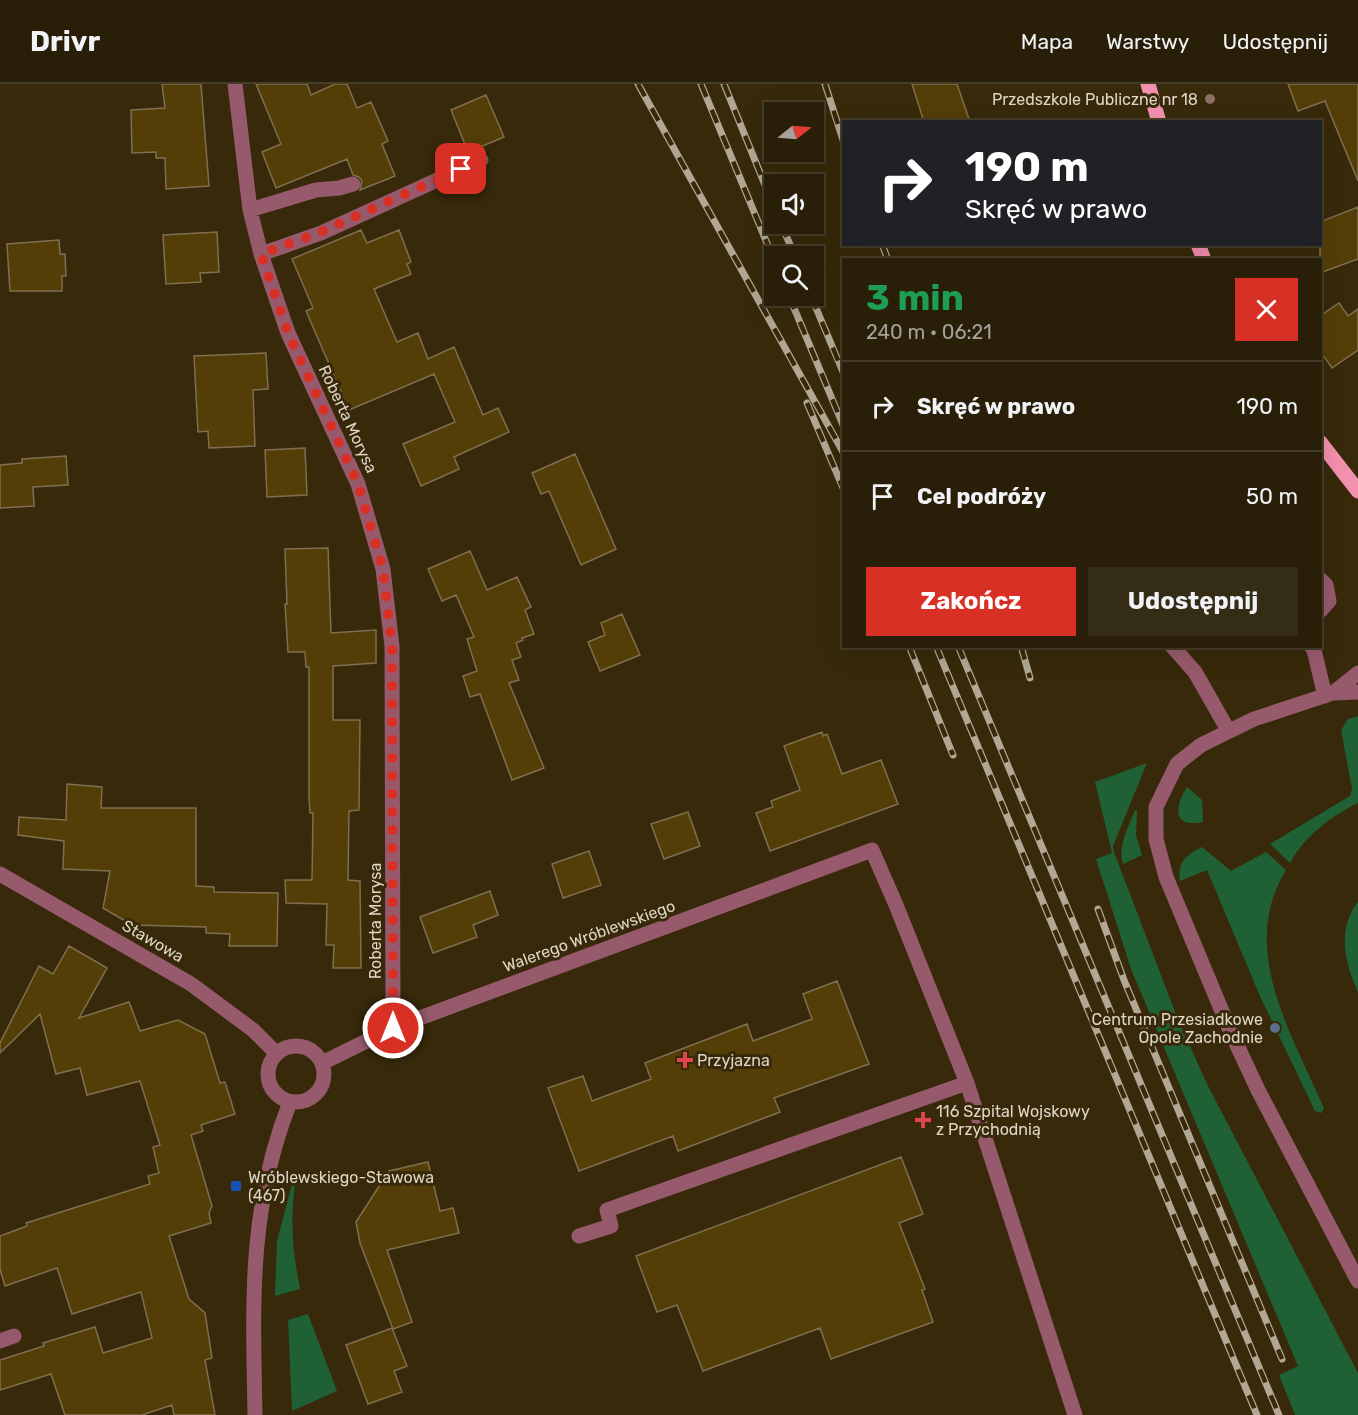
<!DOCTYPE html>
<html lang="pl">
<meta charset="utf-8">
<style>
:root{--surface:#291f08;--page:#352c16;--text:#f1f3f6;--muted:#a5a29c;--line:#453d29;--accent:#d93025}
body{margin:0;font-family:Rubik,sans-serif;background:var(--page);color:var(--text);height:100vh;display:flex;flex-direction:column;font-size:22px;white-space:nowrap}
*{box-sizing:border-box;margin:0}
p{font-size:20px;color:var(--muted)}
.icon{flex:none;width:33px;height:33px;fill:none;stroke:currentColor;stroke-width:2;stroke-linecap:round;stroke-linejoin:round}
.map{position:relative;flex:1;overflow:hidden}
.drawer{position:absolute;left:842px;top:174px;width:480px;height:390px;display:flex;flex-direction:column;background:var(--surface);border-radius:0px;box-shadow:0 6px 24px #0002,0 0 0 2px var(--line)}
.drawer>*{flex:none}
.guide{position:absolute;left:842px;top:36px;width:480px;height:126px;border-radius:0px;box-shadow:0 6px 24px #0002,0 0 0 2px var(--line);background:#202124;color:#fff;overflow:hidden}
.needle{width:39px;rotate:73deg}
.buttons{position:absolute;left:764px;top:18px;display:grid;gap:12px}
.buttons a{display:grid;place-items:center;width:60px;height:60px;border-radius:0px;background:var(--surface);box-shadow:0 6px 24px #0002,0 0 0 2px var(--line);font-size:30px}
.pin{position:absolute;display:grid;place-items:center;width:51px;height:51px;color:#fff;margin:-26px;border-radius:12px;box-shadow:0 3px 9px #0006}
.me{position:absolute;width:66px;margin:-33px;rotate:0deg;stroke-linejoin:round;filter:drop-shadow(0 0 4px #0008)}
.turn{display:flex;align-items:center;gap:21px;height:126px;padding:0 24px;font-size:27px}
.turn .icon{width:78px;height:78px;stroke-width:2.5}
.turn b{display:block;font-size:42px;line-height:51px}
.round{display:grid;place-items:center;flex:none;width:63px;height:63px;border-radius:0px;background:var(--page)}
.summary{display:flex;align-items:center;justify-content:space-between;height:102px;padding:0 24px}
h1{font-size:36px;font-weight:700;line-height:45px;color:#1e9e55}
.button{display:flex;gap:12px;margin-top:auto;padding:12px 24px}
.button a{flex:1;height:69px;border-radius:0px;background:var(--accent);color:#fff;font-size:24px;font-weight:700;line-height:69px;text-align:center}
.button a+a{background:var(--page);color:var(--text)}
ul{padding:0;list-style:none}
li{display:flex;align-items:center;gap:18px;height:90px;padding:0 24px;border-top:2px solid var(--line)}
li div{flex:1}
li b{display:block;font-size:22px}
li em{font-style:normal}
header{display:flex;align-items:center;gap:36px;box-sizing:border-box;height:84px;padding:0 30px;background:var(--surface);border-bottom:2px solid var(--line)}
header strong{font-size:28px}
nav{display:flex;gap:33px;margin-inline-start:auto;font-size:21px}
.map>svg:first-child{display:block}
.green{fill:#206035}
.building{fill:#543e07;stroke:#7f6f50;stroke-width:1.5}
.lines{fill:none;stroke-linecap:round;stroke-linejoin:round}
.minor{stroke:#975a6c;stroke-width:15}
.major{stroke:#f390ae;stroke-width:15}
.rail-casing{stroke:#b1a792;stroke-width:7}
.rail{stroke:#37290a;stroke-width:4.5;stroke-dasharray:14;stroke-linecap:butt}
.route{stroke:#d93025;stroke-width:10;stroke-dasharray:0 18}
.education-dot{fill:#8d6e63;stroke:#37290a;stroke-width:2}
.service-dot{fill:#5c6f8a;stroke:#37290a;stroke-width:2}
.health-dot{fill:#e0444e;stroke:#37290a;stroke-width:2}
.transit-dot{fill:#1a4fb4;stroke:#37290a;stroke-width:2}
.labels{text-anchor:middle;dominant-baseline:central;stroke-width:6;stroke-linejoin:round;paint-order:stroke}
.poi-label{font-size:16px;fill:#dfd6c5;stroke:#37290a;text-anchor:start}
.street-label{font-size:16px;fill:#dfd6c5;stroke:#37290a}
</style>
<header>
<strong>Drivr</strong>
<nav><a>Mapa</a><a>Warstwy</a><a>Udostępnij</a></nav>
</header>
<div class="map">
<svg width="1358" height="1331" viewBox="0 0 1358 1331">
<rect width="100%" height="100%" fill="#37290a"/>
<path class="green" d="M 1358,632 L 1358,719 C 1331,732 1304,753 1290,779 L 1270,760 L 1350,712 L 1352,705 L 1341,646 L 1348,635 Z
M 1147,679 L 1113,762 L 1114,768 L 1177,933 L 1207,1000 L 1358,1289 L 1358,1331 L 1295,1331 L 1279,1291 L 1298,1282 L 1131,885 L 1096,775 L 1112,769 L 1095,698 Z
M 1187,703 L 1202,716 L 1203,738 C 1171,744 1175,722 1187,703 Z
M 1135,726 L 1137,727 L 1136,751 L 1142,771 L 1123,780 C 1117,762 1129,742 1135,726 Z
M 1202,763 L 1231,787 L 1266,768 L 1286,786 C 1238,864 1291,948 1323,1022 L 1324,1025 L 1321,1029 L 1315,1027 L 1259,910 L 1207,786 L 1180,797 C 1177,778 1186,771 1202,763 Z
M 1358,817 L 1358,908 C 1344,877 1337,846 1358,817 Z
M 293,1096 L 296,1097 C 289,1133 293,1169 300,1205 L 275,1212 L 277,1157 Z
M 308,1230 L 337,1307 L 292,1327 L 288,1236 Z"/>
<path class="building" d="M 162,0 L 201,0 L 209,102 L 166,105 L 165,74 L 156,74 L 156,68 L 132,69 L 131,26 L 165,24 Z
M 256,0 L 307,0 L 311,11 L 335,0 L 347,0 L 357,24 L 371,18 L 388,57 L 382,60 L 395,92 L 360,106 L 362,97 L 359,93 L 353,91 L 347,75 L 276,104 L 262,68 L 281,60 Z
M 912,0 L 957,0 L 970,38 L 924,38 Z
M 1288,0 L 1358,0 L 1358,97 L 1325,17 L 1298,27 Z
M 486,11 L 504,53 L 468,68 L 451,26 Z
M 1358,123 L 1358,175 L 1320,189 L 1320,138 Z
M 361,146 L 367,159 L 399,146 L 411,178 L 407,180 L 411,190 L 374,205 L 397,258 L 418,249 L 428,275 L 454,263 L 483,331 L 498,324 L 509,348 L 454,373 L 459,385 L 421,402 L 403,360 L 455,338 L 434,290 L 349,326 L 306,227 L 313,224 L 292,175 Z
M 217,148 L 219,188 L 200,189 L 201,198 L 166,200 L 163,151 Z
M 59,156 L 60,170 L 65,170 L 66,192 L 62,192 L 62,207 L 10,207 L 7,160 Z
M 1339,219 L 1348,232 L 1358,225 L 1358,266 L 1332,284 L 1320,267 L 1320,232 Z
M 266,269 L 268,305 L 253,306 L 255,362 L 209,364 L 208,347 L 198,348 L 194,272 Z
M 305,364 L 307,411 L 267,413 L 265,366 Z
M 575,370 L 616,465 L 581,481 L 549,407 L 541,410 L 532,389 Z
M 66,372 L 68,401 L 33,403 L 34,422 L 0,424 L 0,381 L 22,379 L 22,375 Z
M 328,464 L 331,549 L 376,546 L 376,579 L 333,582 L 333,636 L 360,636 L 359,726 L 349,727 L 348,796 L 360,797 L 361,884 L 333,884 L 334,861 L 326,861 L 327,820 L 286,819 L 285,796 L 312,796 L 313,729 L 310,729 L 309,713 L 309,583 L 306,583 L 305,568 L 288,568 L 285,520 L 287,520 L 285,465 Z
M 470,467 L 487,506 L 517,493 L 531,523 L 525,526 L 534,550 L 522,554 L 523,556 L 516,559 L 521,573 L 512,576 L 519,596 L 509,599 L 544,684 L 512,696 L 480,610 L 470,613 L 463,592 L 477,587 L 467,555 L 474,553 L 456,511 L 442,517 L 428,485 Z
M 622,530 L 640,571 L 600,587 L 588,558 L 605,551 L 601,539 Z
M 822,648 L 823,652 L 827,650 L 842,690 L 881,676 L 898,720 L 770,767 L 756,729 L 773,723 L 771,717 L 800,706 L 784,662 Z
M 67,700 L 102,703 L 101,724 L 196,724 L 196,802 L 214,803 L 214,808 L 278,809 L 277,862 L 229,862 L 230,850 L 206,849 L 206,843 L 132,841 L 103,824 L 110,787 L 63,785 L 64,757 L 18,751 L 19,733 L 66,736 Z
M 688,728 L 700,762 L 664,775 L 651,740 Z
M 589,767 L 601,801 L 563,814 L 552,780 Z
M 490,807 L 498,831 L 473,841 L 477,853 L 433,869 L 420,833 Z
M 69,862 L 107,884 L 79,934 L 129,918 L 140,947 L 178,936 L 205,950 L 220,999 L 225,998 L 235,1030 L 201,1041 L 203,1047 L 191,1051 L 212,1122 L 209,1129 L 211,1139 L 169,1152 L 189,1215 L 205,1229 L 212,1274 L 205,1276 L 215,1331 L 174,1331 L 172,1321 L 142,1331 L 65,1331 L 51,1290 L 0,1306 L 0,1276 L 44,1262 L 43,1259 L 95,1243 L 103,1269 L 152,1254 L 141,1208 L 72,1230 L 57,1184 L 5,1202 L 0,1185 L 0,1152 L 27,1142 L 26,1139 L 150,1100 L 148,1092 L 159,1089 L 153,1063 L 160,1061 L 140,997 L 87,1011 L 80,984 L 56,990 L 40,930 L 0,969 L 0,959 L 39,882 L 53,890 Z
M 837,897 L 869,980 L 774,1014 L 780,1028 L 678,1067 L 673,1052 L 579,1087 L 548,1004 L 583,992 L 592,1017 L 651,995 L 645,979 L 747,940 L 753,957 L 812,935 L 803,910 Z
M 901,1073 L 923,1130 L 899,1139 L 925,1205 L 922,1206 L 933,1238 L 831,1275 L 820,1244 L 703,1287 L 677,1221 L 657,1228 L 636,1172 Z
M 428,1078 L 440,1127 L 453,1124 L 459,1149 L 387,1166 L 412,1238 L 393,1245 L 360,1159 L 356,1138 L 389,1087 Z
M 392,1244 L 407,1282 L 394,1287 L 402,1308 L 368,1320 L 346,1261 Z"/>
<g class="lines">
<path class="minor" d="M 235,0 L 250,126 L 261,170 L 288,249 L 358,400 L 383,485 L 392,562 L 393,944
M 250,126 L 316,106 L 339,104 L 353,100
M 261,170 L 321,149 L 481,76
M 1320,495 L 1326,501 L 1329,517 L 1320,527
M 1172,562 L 1195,588 L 1228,646
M 1311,562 L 1314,566 L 1325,612
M 1358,608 L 1333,609 L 1254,635 L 1201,661 L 1177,680 L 1156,723 L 1156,755 L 1166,793 L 1229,944 L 1258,1006 L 1358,1197
M 1333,609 L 1358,589
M 0,790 L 191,900 L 253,946 L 277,970
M268 990a28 28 0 1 1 56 0a28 28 0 1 1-56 0Z
M 322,979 L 393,944 L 872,766 L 896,821 L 967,999 L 1075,1331
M 579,1152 L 611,1142 L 607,1126 L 967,999
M 0,1257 L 14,1252
M 255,1331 C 253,1219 248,1125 290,1018"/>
<path class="major" d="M 1148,0 L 1159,38
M 1198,160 L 1204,176
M 1320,358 L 1358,407"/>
<defs>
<path id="rail" d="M 638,0 L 843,368
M 701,0 L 774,176
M 724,0 L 774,123
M 825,0 L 843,56
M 781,140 L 795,172
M 882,160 L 888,176
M 789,212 L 843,341
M 811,212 L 843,288
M 807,319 L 843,404
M 909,562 L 953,671
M 936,562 L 1257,1331
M 958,562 L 1279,1331
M 1021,562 L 1030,594
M 1098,825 L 1124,896 L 1282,1275"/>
</defs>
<use href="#rail" class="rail-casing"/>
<use href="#rail" class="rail"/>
</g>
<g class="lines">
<path class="route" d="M 393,944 L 392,562 L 383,485 L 358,400 L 288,249 L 261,170 L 321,148 L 461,85"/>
</g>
<circle class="education-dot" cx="1210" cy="15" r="6"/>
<circle class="service-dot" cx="1275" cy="944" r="6"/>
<g class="health-dot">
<path d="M682 967h6v6h6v6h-6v6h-6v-6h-6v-6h6z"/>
<path d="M920 1027h6v6h6v6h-6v6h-6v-6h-6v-6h6z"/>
</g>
<rect class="transit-dot" x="230" y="1096" width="12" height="12" rx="3"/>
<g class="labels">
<g class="poi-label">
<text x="1198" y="15" text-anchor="end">Przedszkole Publiczne nr 18</text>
<text x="1263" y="935" text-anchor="end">Centrum Przesiadkowe<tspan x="1263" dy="18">Opole Zachodnie</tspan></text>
<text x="697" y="976">Przyjazna</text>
<text x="936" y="1027">116 Szpital Wojskowy<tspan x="936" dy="18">z Przychodnią</tspan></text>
<text x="248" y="1093">Wróblewskiego-Stawowa<tspan x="248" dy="18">(467)</tspan></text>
</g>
<g class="street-label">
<text transform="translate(348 335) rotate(65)">Roberta Morysa</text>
<text transform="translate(375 837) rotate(-90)">Roberta Morysa</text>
<text transform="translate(589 852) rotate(-20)">Walerego Wróblewskiego</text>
<text transform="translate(153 857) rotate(30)">Stawowa</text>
</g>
</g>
</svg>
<div class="buttons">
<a><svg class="needle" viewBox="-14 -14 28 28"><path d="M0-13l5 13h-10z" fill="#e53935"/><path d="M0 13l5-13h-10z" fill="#a5a29c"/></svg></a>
<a><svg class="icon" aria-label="sound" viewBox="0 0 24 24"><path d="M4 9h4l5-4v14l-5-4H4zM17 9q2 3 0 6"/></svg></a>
<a><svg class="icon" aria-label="search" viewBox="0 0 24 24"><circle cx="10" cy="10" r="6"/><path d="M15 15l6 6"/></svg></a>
</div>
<div class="pin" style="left:461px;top:85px;background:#d93025"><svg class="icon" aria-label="arrive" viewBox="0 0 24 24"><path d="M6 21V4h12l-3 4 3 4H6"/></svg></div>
<svg class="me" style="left:393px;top:944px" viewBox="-20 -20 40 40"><circle r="17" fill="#d93025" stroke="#fff" stroke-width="3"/><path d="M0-11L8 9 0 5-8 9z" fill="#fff"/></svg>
<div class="guide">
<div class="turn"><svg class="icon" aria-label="right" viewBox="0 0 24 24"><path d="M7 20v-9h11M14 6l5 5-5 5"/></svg><div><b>190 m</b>Skręć w prawo</div></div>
</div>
<section class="drawer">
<div class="summary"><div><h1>3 min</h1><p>240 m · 06:21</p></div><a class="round" style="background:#d93025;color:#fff"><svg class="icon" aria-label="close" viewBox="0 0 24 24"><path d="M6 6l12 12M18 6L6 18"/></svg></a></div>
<ul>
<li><svg class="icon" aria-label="right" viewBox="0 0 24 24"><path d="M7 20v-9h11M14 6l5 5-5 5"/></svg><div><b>Skręć w prawo</b></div><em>190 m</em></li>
<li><svg class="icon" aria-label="arrive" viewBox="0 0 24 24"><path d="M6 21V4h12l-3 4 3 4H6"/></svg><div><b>Cel podróży</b></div><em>50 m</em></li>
</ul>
<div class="button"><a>Zakończ</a><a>Udostępnij</a></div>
</section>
</div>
